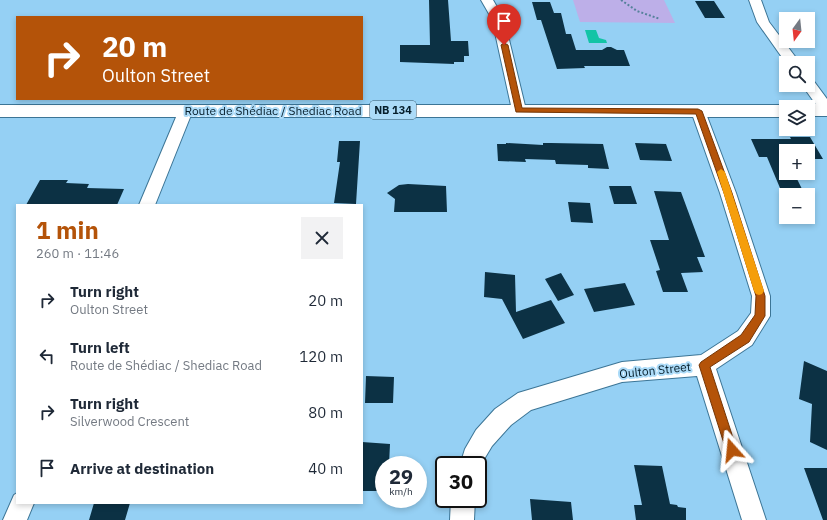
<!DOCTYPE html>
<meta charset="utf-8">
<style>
:root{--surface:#fff;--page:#f2f2f3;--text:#1f2937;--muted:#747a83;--accent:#b45309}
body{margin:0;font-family:"IBM Plex Sans",sans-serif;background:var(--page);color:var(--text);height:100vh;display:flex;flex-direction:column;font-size:15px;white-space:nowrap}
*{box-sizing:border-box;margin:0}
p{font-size:13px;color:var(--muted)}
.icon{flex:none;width:22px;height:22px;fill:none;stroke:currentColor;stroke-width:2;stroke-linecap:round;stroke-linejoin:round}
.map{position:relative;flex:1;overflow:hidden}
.panel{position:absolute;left:16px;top:204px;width:347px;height:300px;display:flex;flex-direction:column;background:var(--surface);border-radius:0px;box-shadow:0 2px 6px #0003}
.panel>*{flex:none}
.top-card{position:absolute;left:16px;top:16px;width:347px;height:84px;border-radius:0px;box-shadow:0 2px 6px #0003;background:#b45309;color:#fff;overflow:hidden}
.needle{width:26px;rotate:195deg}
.buttons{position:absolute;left:779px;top:12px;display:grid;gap:8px}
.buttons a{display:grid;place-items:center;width:36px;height:36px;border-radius:0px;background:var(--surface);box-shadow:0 2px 6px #0003;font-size:20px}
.speed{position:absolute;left:375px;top:456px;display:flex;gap:8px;font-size:20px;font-weight:700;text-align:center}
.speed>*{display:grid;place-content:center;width:52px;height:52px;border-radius:50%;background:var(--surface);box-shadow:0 2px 6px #0003;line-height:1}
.speed small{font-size:10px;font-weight:400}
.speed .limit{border:2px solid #111;border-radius:6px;background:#fff;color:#111}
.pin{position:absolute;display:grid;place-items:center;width:34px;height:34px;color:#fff;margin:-41px -17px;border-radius:50% 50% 50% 0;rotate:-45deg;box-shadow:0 0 4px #0007}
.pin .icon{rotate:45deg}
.me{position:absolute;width:44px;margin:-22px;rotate:342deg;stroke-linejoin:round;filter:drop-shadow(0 0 3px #0008)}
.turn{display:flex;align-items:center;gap:14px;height:84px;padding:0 20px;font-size:18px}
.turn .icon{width:52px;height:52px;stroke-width:2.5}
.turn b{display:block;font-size:28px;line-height:34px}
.round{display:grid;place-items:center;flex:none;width:42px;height:42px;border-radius:0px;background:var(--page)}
.head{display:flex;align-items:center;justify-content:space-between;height:68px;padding:0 20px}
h1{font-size:24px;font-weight:800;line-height:30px;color:var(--accent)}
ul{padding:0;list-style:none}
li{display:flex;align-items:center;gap:12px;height:56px;padding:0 20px}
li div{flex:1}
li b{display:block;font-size:15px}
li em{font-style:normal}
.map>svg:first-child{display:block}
.green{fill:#bdafe8}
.water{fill:#12c4a6}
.building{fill:#0c3144}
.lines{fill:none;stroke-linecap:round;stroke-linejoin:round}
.minor-casing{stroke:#3c7596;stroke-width:2}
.primary-casing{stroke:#3c7596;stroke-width:2}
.path{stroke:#56819b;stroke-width:2;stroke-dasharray:2 2;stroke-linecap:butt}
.minor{fill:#fff;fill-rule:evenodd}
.primary{fill:#fff;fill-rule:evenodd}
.route{fill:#b45309;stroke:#753606}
.slow{fill:#f59e0b}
.labels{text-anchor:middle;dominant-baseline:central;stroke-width:4;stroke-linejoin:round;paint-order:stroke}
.shield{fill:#acdbf8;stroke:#385768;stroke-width:1}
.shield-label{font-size:11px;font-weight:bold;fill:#061e2b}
.street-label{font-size:12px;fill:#061e2b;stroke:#acdbf8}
</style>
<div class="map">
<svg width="827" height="520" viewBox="0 0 827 520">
<rect width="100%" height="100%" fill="#95d0f4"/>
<path class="green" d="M 573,0 L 664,0 L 675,23 L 580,22 Z"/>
<path class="water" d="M 585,30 L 596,30 L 599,38 L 606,40 L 607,43 L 589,43 Z"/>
<path class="building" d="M 429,0 L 448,0 L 451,41 L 468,41 L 469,56 L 464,56 L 464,62 L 454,62 L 454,64 L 400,62 L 400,45 L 430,45 Z
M 695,1 L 714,1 L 725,18 L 705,18 Z
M 532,2 L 550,2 L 554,13 L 561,13 L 566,34 L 571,34 L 576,50 L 602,50 L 607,47 L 611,47 L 617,50 L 624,50 L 630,66 L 584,66 L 585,68 L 557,69 L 541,20 L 537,20 Z
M 790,137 L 810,137 L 823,159 L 808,159 L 808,151 L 786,151 L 786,173 L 794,173 L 802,189 L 780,188 L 767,157 L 759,157 L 751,139 L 791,139 Z
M 339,141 L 360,141 L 356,204 L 334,203 L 340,162 L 337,162 Z
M 506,143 L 543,145 L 543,143 L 551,143 L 603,144 L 609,169 L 588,168 L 588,165 L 556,164 L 555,160 L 525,159 L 526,162 L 498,161 L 497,144 L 506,144 Z
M 635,143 L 666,144 L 672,161 L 640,160 Z
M 40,180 L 68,180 L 66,183 L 89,184 L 87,188 L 124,189 L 117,205 L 26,205 Z
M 408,184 L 446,186 L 447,212 L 394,212 L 395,199 L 387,193 L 399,185 Z
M 609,186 L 631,186 L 637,204 L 614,204 Z
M 654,191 L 681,192 L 705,257 L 697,257 L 703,272 L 681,273 L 688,292 L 663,292 L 656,271 L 660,270 L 650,240 L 669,240 Z
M 568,202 L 590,203 L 593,223 L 571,222 Z
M 485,272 L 515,275 L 516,312 L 551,300 L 565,323 L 523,339 L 502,299 L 484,297 Z
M 561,273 L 574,295 L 558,301 L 545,279 Z
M 625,283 L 635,305 L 594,312 L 584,289 Z
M 804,361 L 827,371 L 827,450 L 810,442 L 812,404 L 799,399 Z
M 366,376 L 394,377 L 393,403 L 365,403 Z
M 362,442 L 390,444 L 389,465 L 384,465 L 384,491 L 362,491 Z
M 634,465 L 662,466 L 670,504 L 677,505 L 678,507 L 686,508 L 686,520 L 636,520 L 634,505 L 642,505 Z
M 804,468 L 827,468 L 827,520 L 823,520 Z
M 530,499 L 571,502 L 573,520 L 532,520 Z
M 94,503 L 130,503 L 125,520 L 89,520 Z"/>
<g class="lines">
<defs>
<path id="minor" d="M 481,0 L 493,0 L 504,19 L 526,110 L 524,114 L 519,115 L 514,114 L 512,110 L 492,19 Z
M 749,0 L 761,0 L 769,22 L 800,63 L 786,63 L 757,22 Z
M 808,78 L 813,80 L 827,99 L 827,114 L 822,113 L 802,85 L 808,85 Z
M 186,105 L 191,106 L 193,110 L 155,205 L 139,205 L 179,110 L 181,106 Z
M 698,106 L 703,107 L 705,111 L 736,193 L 770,296 L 770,316 L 752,345 L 716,369 L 766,520 L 742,520 L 697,376 L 622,382 L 531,410 L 511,425 L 492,446 L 483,461 L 479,473 L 478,465 L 460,465 L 465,449 L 476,430 L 495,409 L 518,393 L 622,362 L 701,355 L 738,331 L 751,313 L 752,296 L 720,193 L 691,111 L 693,107 Z
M 17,493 L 17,503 L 34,503 L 27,520 L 3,520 L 14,495 Z
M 451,499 L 475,499 L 474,520 L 450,520 Z"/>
<path id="primary" d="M 808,104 L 827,104 L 827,116 L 808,116 L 808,107 L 801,107 Z
M 0,105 L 786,105 L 793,107 L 786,107 L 786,117 L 0,117 Z"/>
</defs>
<use href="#minor" class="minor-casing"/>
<use href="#primary" class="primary-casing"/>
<path class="path" d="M 621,0 L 637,11 L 660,19"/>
<use href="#minor" class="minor"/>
<use href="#primary" class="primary"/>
</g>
<path class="route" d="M 504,43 L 508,45 L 522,108 L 698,109 L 702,111 L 732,193 L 765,296 L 765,316 L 749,342 L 710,367 L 737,450 L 736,454 L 732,455 L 728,454 L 726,450 L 699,365 L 701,362 L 741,335 L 755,315 L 756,296 L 724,193 L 696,114 L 516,112 L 501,45 Z"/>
<path class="slow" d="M 721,169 L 725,172 L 764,291 L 762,294 L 759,295 L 756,294 L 754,291 L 717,172 Z"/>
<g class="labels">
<rect class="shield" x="370" y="101" width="46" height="18" rx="3"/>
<g class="shield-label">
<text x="393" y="110">NB 134</text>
</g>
<g class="street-label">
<text x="273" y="110">Route de Shédiac / Shediac Road</text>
<text transform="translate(655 370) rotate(-6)">Oulton Street</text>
</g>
</g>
</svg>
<div class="buttons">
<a><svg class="needle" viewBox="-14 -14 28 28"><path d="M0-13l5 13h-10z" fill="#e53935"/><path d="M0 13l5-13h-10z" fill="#747a83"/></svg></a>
<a><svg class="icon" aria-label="search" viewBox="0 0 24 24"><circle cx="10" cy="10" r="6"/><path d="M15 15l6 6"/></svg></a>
<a><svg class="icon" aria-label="layers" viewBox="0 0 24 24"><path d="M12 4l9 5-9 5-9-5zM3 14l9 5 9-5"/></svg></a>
<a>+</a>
<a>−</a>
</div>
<div class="speed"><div>29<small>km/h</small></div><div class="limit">30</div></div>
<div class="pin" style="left:504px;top:45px;background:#d93025"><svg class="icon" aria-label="arrive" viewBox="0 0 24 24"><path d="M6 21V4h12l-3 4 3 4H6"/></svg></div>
<svg class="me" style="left:732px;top:450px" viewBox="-20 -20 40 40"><path d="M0-17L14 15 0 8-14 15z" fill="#b45309" stroke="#fff" stroke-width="4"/></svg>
<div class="top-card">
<div class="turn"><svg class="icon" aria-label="right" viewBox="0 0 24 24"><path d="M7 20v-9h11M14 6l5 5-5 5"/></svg><div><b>20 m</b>Oulton Street</div></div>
</div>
<section class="panel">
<div class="head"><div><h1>1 min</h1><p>260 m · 11:46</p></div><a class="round"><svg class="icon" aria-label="close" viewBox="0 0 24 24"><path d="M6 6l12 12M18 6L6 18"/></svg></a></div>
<ul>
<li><svg class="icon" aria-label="right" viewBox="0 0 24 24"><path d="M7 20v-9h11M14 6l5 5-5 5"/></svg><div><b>Turn right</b><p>Oulton Street</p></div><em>20 m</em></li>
<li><svg class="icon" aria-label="left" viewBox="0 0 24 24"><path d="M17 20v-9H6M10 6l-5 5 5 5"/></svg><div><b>Turn left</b><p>Route de Shédiac / Shediac Road</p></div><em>120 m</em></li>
<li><svg class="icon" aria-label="right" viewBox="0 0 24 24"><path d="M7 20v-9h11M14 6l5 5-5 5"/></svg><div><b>Turn right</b><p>Silverwood Crescent</p></div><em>80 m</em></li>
<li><svg class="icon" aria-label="arrive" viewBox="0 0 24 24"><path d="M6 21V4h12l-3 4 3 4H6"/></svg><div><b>Arrive at destination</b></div><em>40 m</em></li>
</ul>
</section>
</div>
